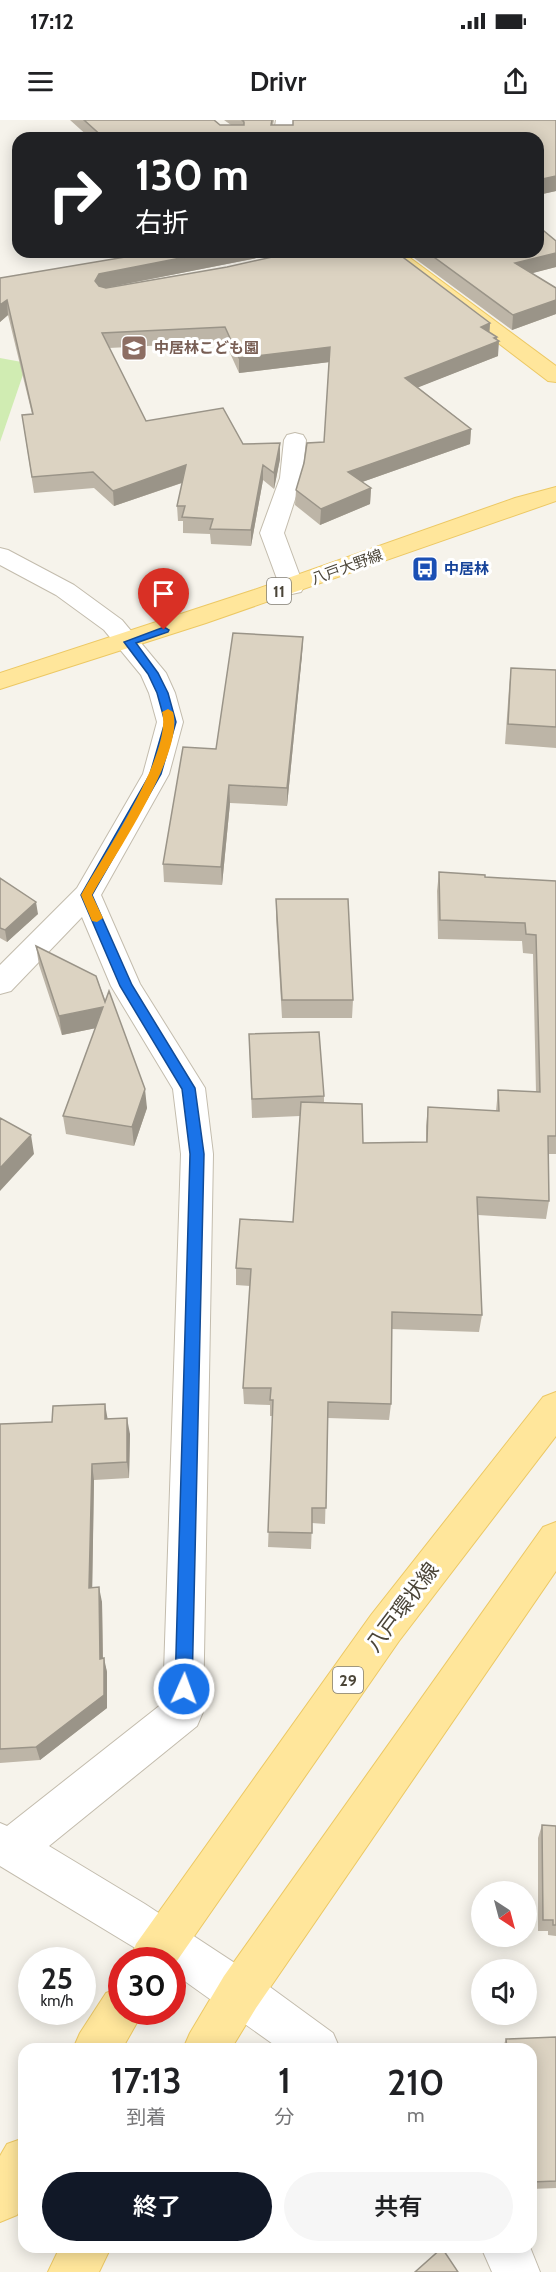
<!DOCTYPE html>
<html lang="ja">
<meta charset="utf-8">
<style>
:root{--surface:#fff;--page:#f6f6f6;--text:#202124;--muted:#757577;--accent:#111827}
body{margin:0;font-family:Cabin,"Noto Sans JP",sans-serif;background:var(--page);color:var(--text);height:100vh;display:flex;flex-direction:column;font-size:22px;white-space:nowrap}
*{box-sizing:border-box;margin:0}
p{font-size:20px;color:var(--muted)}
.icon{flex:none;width:33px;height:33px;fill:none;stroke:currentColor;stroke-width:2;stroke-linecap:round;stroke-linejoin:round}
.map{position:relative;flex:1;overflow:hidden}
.panel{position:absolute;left:18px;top:1923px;width:519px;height:210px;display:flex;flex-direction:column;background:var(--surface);border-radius:18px;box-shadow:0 3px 15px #0003}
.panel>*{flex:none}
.hud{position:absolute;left:12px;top:12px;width:532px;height:126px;border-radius:18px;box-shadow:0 3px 15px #0003;background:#202124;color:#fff;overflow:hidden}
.needle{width:39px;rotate:144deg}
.buttons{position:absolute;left:471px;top:1761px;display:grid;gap:12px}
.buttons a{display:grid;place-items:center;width:66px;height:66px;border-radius:50%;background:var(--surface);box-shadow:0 3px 15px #0003;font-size:30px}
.speed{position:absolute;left:18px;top:1827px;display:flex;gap:12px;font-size:30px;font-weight:700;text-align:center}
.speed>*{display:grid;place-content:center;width:78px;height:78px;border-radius:50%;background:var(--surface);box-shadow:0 3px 15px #0003;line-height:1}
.speed small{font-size:15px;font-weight:400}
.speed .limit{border:9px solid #d22;background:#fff;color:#111}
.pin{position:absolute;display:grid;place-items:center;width:51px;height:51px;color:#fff;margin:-62px -26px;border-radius:50% 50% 50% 0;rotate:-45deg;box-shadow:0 0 6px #0007}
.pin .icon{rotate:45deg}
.me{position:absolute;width:66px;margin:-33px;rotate:2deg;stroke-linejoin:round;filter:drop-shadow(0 0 4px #0008)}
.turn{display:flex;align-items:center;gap:21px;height:126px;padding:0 24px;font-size:27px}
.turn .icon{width:78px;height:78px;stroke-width:2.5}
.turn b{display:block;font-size:42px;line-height:51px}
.eta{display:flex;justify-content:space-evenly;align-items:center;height:102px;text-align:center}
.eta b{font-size:36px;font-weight:600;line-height:42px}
.button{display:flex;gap:12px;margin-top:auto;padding:12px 24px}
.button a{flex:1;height:69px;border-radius:36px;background:var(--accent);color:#fff;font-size:24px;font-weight:600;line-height:69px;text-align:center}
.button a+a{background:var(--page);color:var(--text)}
.status{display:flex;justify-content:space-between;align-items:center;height:42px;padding:0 30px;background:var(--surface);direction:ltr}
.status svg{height:16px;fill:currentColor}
header{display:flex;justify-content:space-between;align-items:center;height:78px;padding:0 24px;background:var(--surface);font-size:27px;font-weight:600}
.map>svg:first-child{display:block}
.green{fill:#d0ecb2}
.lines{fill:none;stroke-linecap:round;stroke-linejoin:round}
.minor-casing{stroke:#c3bcad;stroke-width:2}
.major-casing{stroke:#ecc864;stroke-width:2}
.minor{fill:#fff;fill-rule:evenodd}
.major{fill:#ffe69b;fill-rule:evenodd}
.wall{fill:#bdb5a7}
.shaded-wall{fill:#9a9488}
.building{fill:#dcd3c2;stroke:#9a9488;stroke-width:1.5}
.route{fill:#1a73e8;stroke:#114b97;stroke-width:1.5}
.slow{fill:#f59e0b}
.labels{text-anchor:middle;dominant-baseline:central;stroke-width:6;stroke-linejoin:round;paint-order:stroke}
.far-education-label{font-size:15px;font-weight:bold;fill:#785e54;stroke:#fff;text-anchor:start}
.far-street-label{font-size:15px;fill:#4b4538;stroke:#fff}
.far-transit-label{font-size:15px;font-weight:bold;fill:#164399;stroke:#fff;text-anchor:start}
.shield{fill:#fff;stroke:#817d74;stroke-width:1.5}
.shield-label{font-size:16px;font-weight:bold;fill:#4b4538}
.near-street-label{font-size:21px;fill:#4b4538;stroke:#fff}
</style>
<div class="status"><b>17:12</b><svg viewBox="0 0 49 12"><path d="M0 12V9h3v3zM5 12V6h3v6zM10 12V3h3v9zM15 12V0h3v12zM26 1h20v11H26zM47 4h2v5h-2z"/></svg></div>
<header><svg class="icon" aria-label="menu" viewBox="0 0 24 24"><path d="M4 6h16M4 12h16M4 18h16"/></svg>Drivr<svg class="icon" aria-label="share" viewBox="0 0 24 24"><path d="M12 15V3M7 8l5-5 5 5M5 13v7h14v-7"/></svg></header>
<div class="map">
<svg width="556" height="2152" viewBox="0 0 556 2152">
<rect width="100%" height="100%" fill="#f6f3eb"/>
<path class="green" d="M 0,238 L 27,243 L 0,322 Z"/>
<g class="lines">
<defs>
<path id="minor" d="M 276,0 L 294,0 L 291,18 L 273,18 Z
M 295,313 L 303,315 L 306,320 L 302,358 L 284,413 L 304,467 L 301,472 L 292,474 L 283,472 L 280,467 L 260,413 L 280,358 L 284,320 L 287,315 Z
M 0,428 L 8,430 L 74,465 L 122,500 L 166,553 L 175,573 L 183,602 L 169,654 L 101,775 L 140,864 L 205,968 L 213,1034 L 203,1592 L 197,1606 L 49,1726 L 145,1784 L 259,1859 L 333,1913 L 340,1929 L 280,1929 L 172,1852 L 172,1840 L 155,1840 L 0,1746 L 0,1703 L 7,1706 L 163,1583 L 181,1034 L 173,969 L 111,866 L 82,797 L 11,871 L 0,874 L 0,845 L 77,768 L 143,654 L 157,602 L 149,573 L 141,555 L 104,510 L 56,475 L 0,445 Z
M 481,2127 L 530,2127 L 540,2152 L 492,2152 Z"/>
<path id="major" d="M 379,132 L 402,132 L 556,246 L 556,262 L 548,261 Z
M 556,367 L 556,381 L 206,503 L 0,569 L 0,553 L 254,470 L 515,378 Z
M 556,1272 L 556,1316 L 399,1521 L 172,1848 L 172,1840 L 130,1840 L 136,1824 L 371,1495 L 543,1277 Z
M 556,1402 L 556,1451 L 256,1888 L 231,1929 L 183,1929 L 190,1913 L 224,1856 L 543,1407 Z
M 122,1867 L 122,1892 L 143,1892 L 122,1929 L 73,1929 L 80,1913 L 106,1873 Z
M 24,2018 L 24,2083 L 17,2095 L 0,2102 L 0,2036 L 7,2024 Z
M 60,2127 L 111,2127 L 99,2152 L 48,2152 Z"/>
</defs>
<use href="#minor" class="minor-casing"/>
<use href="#major" class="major-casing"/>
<use href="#minor" class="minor"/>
<use href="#major" class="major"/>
</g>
<path class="wall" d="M 70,0 L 214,0 L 220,5 L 231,5 L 224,0 L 274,0 L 273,5 L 293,5 L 556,0 L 556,71 L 538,75 L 538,18 L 90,18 Z
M 556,121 L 556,147 L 532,153 L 556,168 L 556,194 L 512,210 L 406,132 L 538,132 Z
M 155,132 L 287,132 L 105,168 L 490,203 L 489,212 L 497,217 L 498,236 L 418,267 L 471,309 L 470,324 L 362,362 L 371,368 L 370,384 L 320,405 L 295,385 L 296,370 L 324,322 L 329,242 L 239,253 L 225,222 L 109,228 L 146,301 L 243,324 L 280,339 L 274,369 L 263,360 L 251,426 L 211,424 L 210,414 L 183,413 L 183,401 L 178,401 L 177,386 L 182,363 L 114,386 L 94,368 L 34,373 L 22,295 L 32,294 L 8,195 L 0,202 L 0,158 Z
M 303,517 L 302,535 L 287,686 L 230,683 L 222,765 L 164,762 L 163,744 L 216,629 Z
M 511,548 L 556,550 L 556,628 L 505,624 L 509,568 Z
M 439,752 L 485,757 L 556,761 L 556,1034 L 548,1034 L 549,1081 L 546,1099 L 478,1095 L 482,1195 L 479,1212 L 391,1209 L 391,1284 L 389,1300 L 328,1298 L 325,1404 L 312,1403 L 311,1429 L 268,1427 L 273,1296 L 270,1296 L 270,1285 L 244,1284 L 243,1268 L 250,1166 L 236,1165 L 236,1148 L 293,1102 L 300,996 L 252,998 L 249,914 L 324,976 L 324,983 L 363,1023 L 426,1022 L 426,1006 L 428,987 L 496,991 L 498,970 L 536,972 L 533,834 L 523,833 L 522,821 L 438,819 L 437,771 Z
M 0,758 L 38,794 L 7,822 L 0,818 Z
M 276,779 L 353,880 L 352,898 L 282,898 L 276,797 Z
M 36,826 L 96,856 L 147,988 L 134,1026 L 66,1014 L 63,996 L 96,908 L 62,915 L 39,845 Z
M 108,1299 L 130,1314 L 129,1358 L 94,1360 L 92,1467 L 102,1482 L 103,1538 L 107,1552 L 107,1588 L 40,1640 L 0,1643 L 0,1304 Z
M 542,1705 L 556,1706 L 556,1816 L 548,1815 L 548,1811 L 538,1811 L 538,1718 Z
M 556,1917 L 556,2068 L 531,2069 L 531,1929 L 502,1929 L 506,1919 Z"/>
<path class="shaded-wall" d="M 556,56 L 556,71 L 538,75 L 538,60 Z
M 211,132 L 287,132 L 100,169 L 95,161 L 99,154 Z
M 556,133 L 556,147 L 514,158 L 515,143 Z
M 7,180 L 8,195 L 0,202 L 0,185 Z
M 556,180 L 556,194 L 512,210 L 513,195 Z
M 490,203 L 489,219 L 481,207 Z
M 497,217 L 496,222 L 499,221 L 498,236 L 404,273 L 405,258 Z
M 330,227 L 330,242 L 239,253 L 239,238 Z
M 471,309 L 470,324 L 348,367 L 348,352 Z
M 280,323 L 280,339 L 274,369 L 274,353 Z
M 186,345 L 187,361 L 114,386 L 113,371 Z
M 263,345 L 263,360 L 251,426 L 251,410 Z
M 371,368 L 370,384 L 320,405 L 321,389 Z
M 303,517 L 302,535 L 287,686 L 287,668 Z
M 229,665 L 230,683 L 222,765 L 221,747 Z
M 36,782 L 38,794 L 7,822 L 5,810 Z
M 103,887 L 106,906 L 62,915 L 59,896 Z
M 145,969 L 147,988 L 134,1026 L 132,1007 Z
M 31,1015 L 34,1034 L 0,1071 L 0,1048 Z
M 105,1284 L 108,1301 L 105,1299 Z
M 127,1298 L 130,1314 L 129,1358 L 127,1342 Z
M 92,1344 L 94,1360 L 92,1482 L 89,1468 Z
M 99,1467 L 102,1482 L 103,1552 L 100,1539 Z
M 104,1538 L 107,1552 L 107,1588 L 40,1640 L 36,1627 Z"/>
<path class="building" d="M 84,0 L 214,0 L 220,5 L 244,5 L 244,2 L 242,0 L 272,0 L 271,5 L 293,5 L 293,0 L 556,0 L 556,56 L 538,60 L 538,18 L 104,18 Z
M 538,106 L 556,121 L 556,133 L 515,143 L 556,168 L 556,180 L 513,195 L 427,132 L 538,132 Z
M 155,132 L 211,132 L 99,154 L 95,161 L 99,166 L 106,168 L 227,147 L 295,132 L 396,132 L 490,203 L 481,207 L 497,217 L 494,218 L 499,221 L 405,258 L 471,309 L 348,352 L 371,368 L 321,389 L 296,370 L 304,343 L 307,323 L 324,322 L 330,227 L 239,238 L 225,207 L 102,213 L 146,301 L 223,288 L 243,324 L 280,323 L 274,353 L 263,345 L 251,410 L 210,409 L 213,399 L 182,397 L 185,386 L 177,386 L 186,345 L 113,371 L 93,352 L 32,357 L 22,295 L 33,294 L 7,180 L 0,185 L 0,158 Z
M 233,513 L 303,517 L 287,668 L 229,665 L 221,747 L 163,744 L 183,627 L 216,629 Z
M 511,548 L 556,550 L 556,607 L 508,604 Z
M 439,752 L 485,755 L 485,757 L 556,761 L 556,1016 L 548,1016 L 549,1081 L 477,1077 L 482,1195 L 392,1192 L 391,1284 L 328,1282 L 326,1388 L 312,1388 L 312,1413 L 268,1412 L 273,1280 L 270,1280 L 271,1268 L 243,1268 L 251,1149 L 236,1148 L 240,1099 L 293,1102 L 301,982 L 362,984 L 363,1023 L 427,1022 L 428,987 L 499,991 L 498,970 L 540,972 L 536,815 L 526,814 L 525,803 L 440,800 Z
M 0,758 L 36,782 L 5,810 L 0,808 Z
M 276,779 L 348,779 L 353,880 L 282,880 Z
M 36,826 L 96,856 L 105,882 L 109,871 L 145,969 L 132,1007 L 63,996 L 103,887 L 59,896 Z
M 319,912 L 324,976 L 252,979 L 249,914 Z
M 0,998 L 31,1015 L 0,1048 Z
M 105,1284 L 105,1299 L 127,1298 L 127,1342 L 92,1344 L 89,1468 L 99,1467 L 100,1539 L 104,1538 L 104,1575 L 36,1627 L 0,1629 L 0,1304 L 52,1302 L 53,1286 Z
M 542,1705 L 556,1706 L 556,1805 L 553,1805 L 553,1800 L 543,1800 Z
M 556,1917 L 556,2061 L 531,2062 L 531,1929 L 507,1929 L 506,1919 Z
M 442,2128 L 458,2152 L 415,2152 Z"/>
<path class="route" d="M 164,507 L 169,510 L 168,512 L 136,523 L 158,553 L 168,573 L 176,602 L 161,654 L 92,775 L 132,865 L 195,968 L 204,1034 L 192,1569 L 190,1575 L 184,1577 L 178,1575 L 175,1569 L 190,1034 L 182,969 L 120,866 L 81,775 L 150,654 L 165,602 L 157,573 L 148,554 L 124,522 Z"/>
<path class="slow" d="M 168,589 L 173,592 C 185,633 114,736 92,775 L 103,798 L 97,802 L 92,801 L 81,775 C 103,736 173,633 162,592 Z"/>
<defs>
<symbol id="school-square" viewBox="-11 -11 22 22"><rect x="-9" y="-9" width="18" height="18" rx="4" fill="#8d6e63" stroke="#fff"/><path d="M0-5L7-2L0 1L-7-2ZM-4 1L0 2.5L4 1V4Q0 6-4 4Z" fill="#fff"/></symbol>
<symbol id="bus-square" viewBox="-11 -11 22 22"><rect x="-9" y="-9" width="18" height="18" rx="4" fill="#1a4fb4" stroke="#fff"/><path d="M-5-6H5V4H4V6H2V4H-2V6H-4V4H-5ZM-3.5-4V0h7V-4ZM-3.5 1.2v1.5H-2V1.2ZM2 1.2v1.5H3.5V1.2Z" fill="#fff"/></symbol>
</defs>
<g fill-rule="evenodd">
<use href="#school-square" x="119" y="213" width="30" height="30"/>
<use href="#bus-square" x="410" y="434" width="30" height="30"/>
</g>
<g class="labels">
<g class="far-education-label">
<text x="154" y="228">中居林こども園</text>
</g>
<g class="far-street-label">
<text transform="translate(347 447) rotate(-20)">八戸大野線</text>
</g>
<g class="far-transit-label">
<text x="444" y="449">中居林</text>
</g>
<g class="shield">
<rect x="267" y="458" width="24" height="26" rx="4.5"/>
<rect x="333" y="1547" width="30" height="26" rx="4.5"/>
</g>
<g class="shield-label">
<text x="279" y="471">11</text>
<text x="348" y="1560">29</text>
</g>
<g class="near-street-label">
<text transform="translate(402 1487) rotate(-53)">八戸環状線</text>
</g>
</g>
</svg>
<div class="buttons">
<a><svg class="needle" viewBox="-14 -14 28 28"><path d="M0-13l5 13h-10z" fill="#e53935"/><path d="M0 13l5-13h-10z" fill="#757577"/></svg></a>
<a><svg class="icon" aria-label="sound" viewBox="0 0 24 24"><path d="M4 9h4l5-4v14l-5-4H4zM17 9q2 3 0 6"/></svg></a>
</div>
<div class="speed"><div>25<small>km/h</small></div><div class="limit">30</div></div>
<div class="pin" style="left:164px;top:510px;background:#d93025"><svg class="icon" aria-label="arrive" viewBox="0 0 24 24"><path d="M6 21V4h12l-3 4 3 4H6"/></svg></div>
<svg class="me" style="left:184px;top:1569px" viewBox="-20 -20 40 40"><circle r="17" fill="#1a73e8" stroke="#fff" stroke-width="3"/><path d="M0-11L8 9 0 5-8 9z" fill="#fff"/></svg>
<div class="hud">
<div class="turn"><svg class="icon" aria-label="right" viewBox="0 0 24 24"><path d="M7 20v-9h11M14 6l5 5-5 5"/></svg><div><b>130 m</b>右折</div></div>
</div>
<section class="panel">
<div class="eta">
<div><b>17:13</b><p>到着</p></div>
<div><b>1</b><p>分</p></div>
<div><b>210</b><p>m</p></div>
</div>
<div class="button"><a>終了</a><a>共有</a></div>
</section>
</div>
